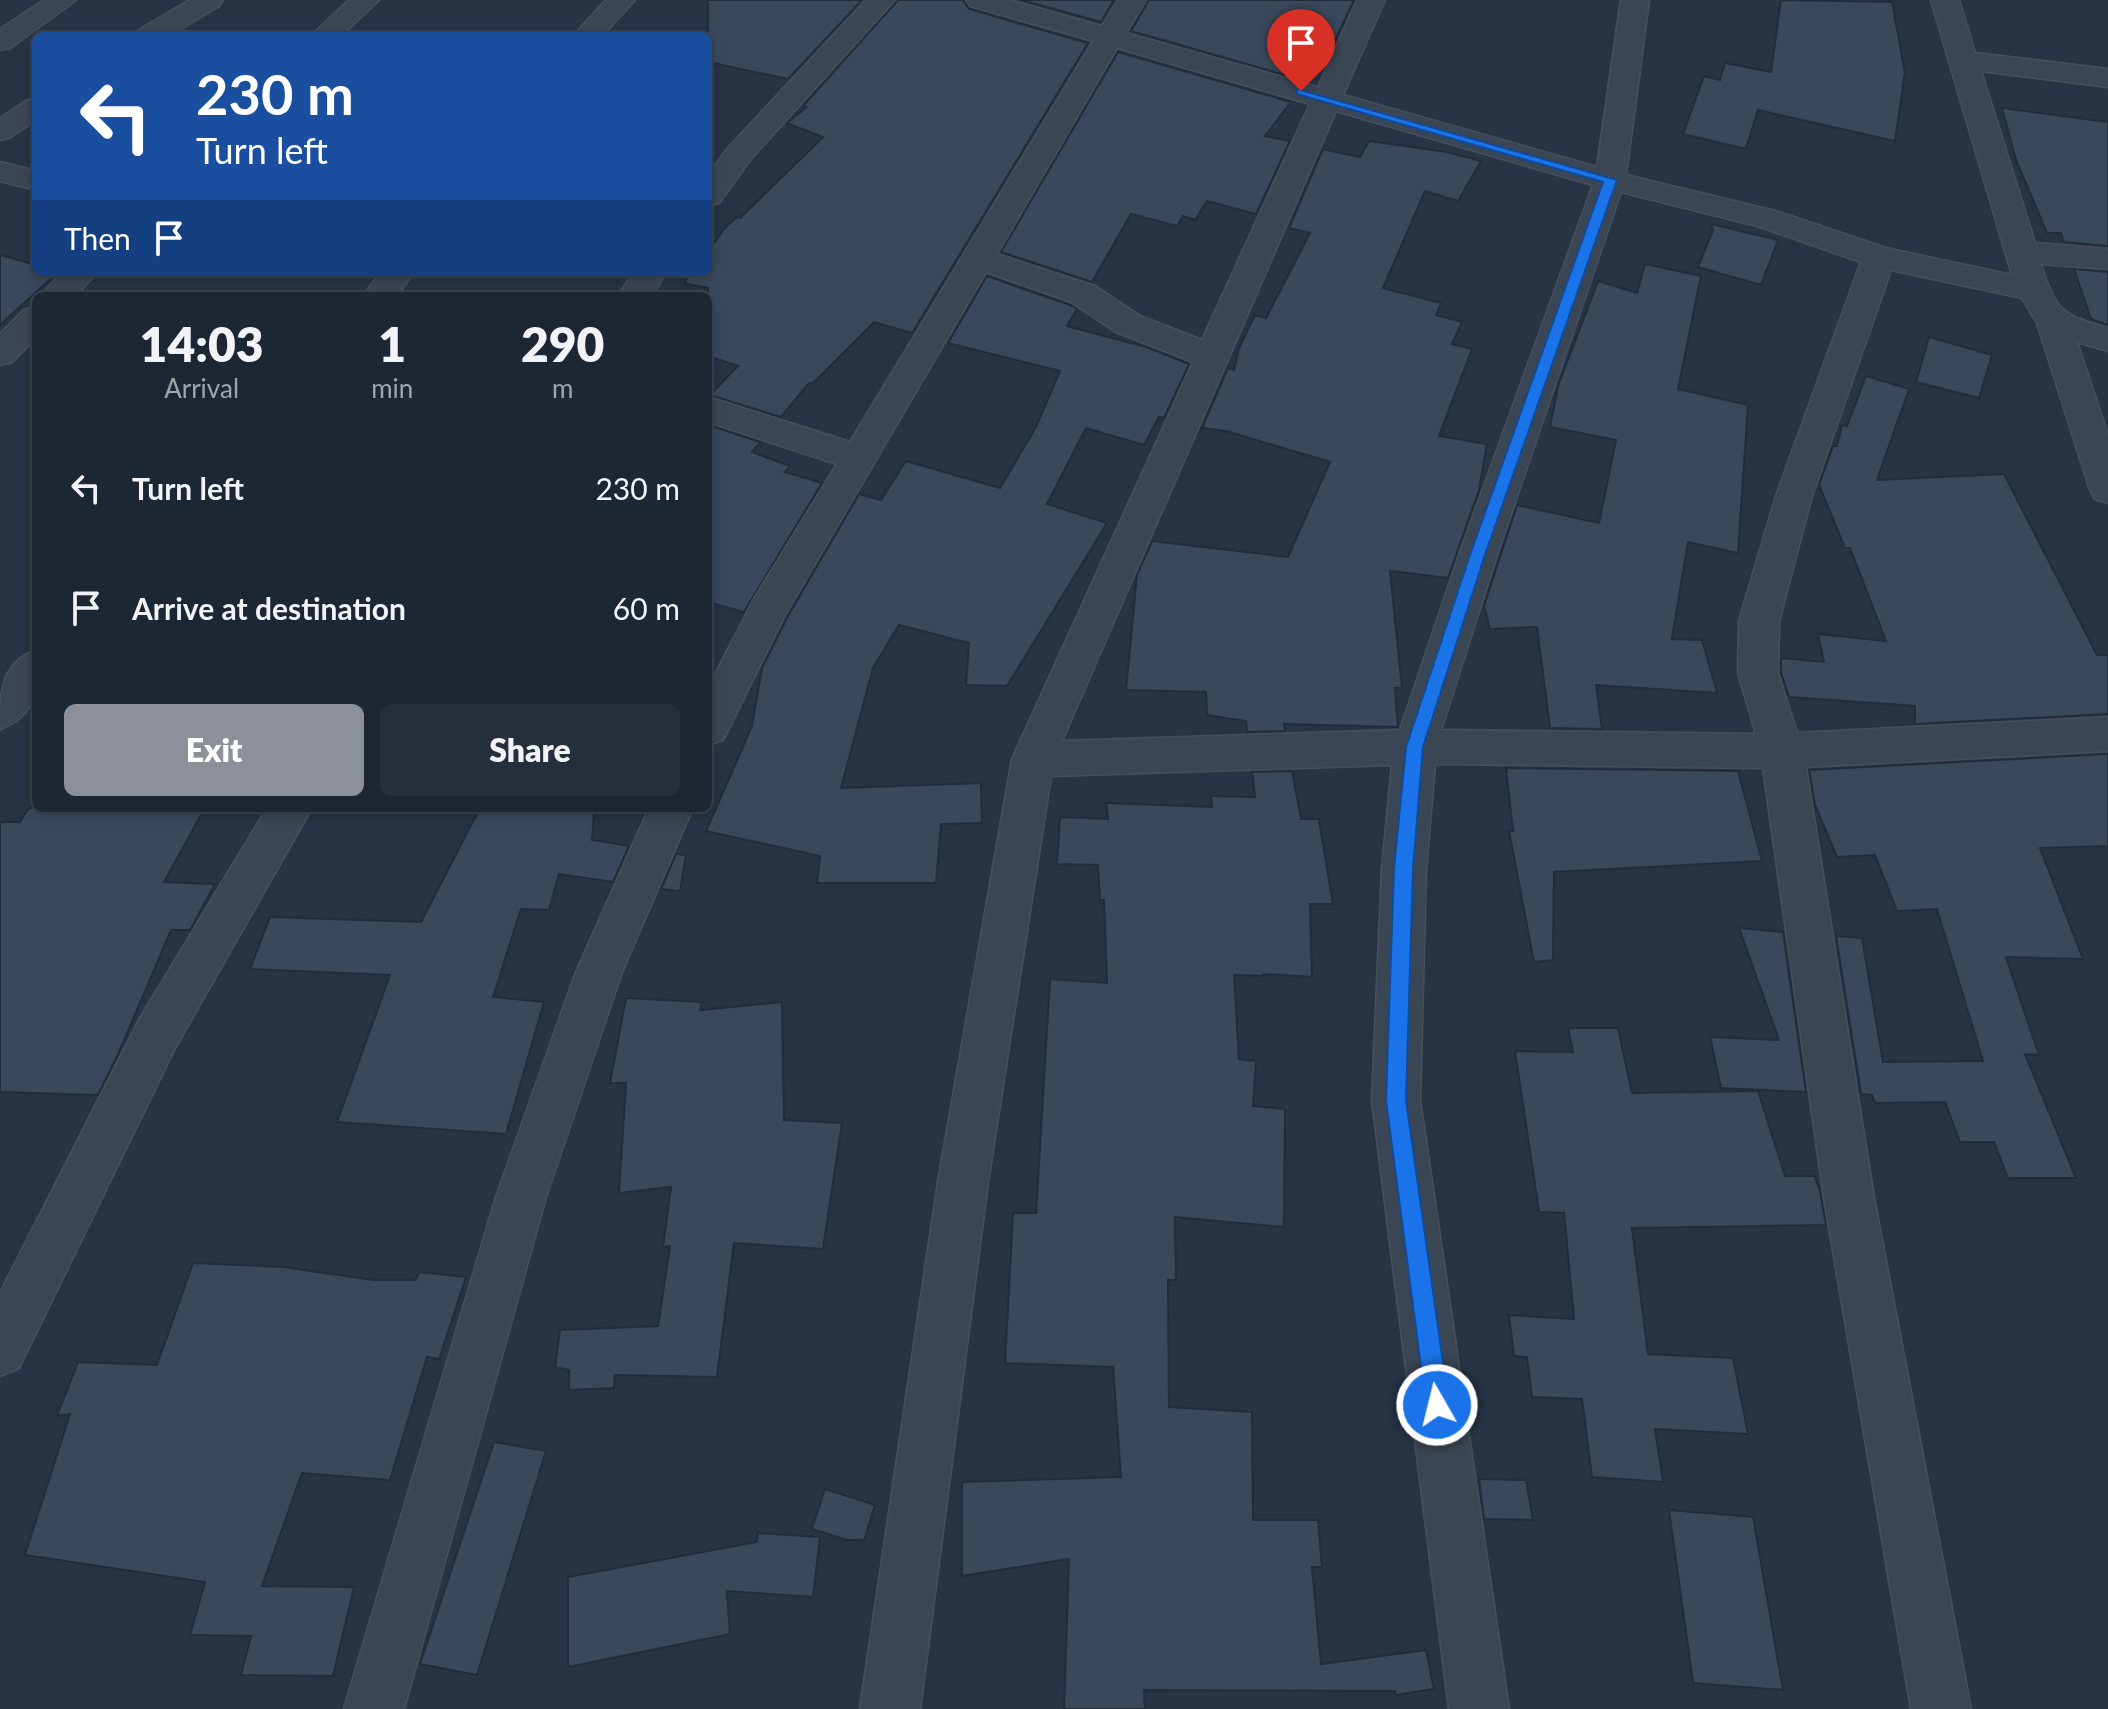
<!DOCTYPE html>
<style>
:root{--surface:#1d2734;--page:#252f3c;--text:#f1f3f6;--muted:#a0a5ac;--line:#3b444f;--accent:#8c9099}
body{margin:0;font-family:Lato,sans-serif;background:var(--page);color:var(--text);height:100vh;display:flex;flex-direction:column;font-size:30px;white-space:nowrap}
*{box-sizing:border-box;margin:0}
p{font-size:26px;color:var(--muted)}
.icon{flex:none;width:44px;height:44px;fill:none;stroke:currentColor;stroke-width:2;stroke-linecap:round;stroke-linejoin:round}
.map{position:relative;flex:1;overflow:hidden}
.side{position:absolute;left:32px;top:292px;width:680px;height:520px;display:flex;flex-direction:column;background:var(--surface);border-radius:12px;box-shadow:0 4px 12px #0003,0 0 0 2px var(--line)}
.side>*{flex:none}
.banner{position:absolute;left:32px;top:32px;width:680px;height:244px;border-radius:12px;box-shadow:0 4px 12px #0003,0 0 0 2px var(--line);background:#1a4fa0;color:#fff;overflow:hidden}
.pin{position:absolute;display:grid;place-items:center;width:68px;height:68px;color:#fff;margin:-82px -34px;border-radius:50% 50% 50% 0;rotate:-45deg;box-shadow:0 0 8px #0007}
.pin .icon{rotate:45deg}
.me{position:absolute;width:88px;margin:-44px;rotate:352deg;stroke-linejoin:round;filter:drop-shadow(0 0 6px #0008)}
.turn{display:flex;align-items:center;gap:28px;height:168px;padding:0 32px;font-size:36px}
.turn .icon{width:104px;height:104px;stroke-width:2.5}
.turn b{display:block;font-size:56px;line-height:68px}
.then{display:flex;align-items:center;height:76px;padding:0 32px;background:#0003;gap:16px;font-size:30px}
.eta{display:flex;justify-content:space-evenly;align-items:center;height:136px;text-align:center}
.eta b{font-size:48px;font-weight:800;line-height:56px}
.primary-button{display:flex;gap:16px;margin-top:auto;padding:16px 32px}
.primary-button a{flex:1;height:92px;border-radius:12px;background:var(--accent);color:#fff;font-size:32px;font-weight:800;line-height:92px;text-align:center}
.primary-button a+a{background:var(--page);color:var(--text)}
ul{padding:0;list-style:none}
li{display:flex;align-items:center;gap:24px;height:120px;padding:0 32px}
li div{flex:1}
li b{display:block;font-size:30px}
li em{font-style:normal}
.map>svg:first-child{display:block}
.building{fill:#39485b;stroke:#222d3c;stroke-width:2}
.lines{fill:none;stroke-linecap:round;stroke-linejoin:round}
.street-casing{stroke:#454f5e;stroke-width:3}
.street{fill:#3b4654;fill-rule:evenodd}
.route{fill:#1a73e8;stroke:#114b97;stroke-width:2}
</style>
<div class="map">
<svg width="2108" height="1709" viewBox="0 0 2108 1709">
<rect width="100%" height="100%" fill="#273445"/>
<path class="building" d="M 708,0 L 862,0 L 788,79 L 708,62 Z
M 898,0 L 963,0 L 969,9 L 1088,43 L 912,333 L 874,322 L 812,384 L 809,383 L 781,417 L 710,395 L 738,366 L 708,356 L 708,288 L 684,283 L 692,272 L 708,272 L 708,251 L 724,229 L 737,217 L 740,218 L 823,137 L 787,123 L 807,107 L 803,106 Z
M 1021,0 L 1114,0 L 1101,22 Z
M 1149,0 L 1354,0 L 1333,45 L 1306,81 L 1131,31 Z
M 1781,0 L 1892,2 L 1905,73 L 1895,141 L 1758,110 L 1746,149 L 1683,134 L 1704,76 L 1720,80 L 1725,63 L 1771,72 Z
M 1118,52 L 1291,102 L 1265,136 L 1290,141 L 1256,214 L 1207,201 L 1195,220 L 1183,216 L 1177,226 L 1131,214 L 1092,282 L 1001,252 Z
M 2002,108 L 2108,122 L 2108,246 L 2064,242 L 2061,233 L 2047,233 L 2016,160 Z
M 1369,141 L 1447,152 L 1481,161 L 1458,201 L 1425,191 L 1383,288 L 1441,303 L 1436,315 L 1462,322 L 1452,344 L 1472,349 L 1439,436 L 1487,444 L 1479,490 L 1448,578 L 1390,571 L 1402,688 L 1395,688 L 1398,727 L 1284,724 L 1285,731 L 1247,732 L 1246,721 L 1207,715 L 1206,692 L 1126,690 L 1137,575 L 1152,541 L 1288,557 L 1330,462 L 1226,431 L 1202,428 L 1228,368 L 1234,370 L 1239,348 L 1255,315 L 1266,318 L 1310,233 L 1289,228 L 1323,149 L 1360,157 Z
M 1711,224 L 1778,240 L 1761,285 L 1698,267 L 1713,230 Z
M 0,255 L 36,265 L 36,272 L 58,272 L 0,325 Z
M 1645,264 L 1701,276 L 1678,389 L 1748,405 L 1738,553 L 1688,542 L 1672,639 L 1702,640 L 1717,693 L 1596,685 L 1602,729 L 1550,728 L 1537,627 L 1490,629 L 1484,606 L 1517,505 L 1599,523 L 1616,440 L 1550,427 L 1558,386 L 1598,281 L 1637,293 Z
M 2074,269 L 2108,272 L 2108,325 L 2091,319 Z
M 987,276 L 1070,305 L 1077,309 L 1067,326 L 1146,347 L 1189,364 L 1164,418 L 1159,417 L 1144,445 L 1086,428 L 1047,504 L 1107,523 L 1007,686 L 966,685 L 969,643 L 899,625 L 873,668 L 841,788 L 981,783 L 982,823 L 941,824 L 936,883 L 817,883 L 820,856 L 706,831 L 752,726 L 762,668 L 788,616 L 859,494 L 881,500 L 906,461 L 1000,488 L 1036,427 L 1060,371 L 948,343 Z
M 1929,337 L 1992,355 L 1979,398 L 1916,382 Z
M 1866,376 L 1909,389 L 1877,480 L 2004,474 L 2097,655 L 2108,655 L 2108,714 L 1915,724 L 1915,706 L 1789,697 L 1781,673 L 1781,658 L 1824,662 L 1818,634 L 1886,641 L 1850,548 L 1845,548 L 1819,485 L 1833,446 L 1837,446 L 1842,425 L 1847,426 Z
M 708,425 L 760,442 L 752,452 L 790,466 L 785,472 L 822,483 L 744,612 L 708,602 Z
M 2108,754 L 2108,846 L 2040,848 L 2083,959 L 2006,957 L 2039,1055 L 2025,1054 L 2076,1178 L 2008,1178 L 1994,1142 L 1960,1142 L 1945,1102 L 1875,1103 L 1872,1095 L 1861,1094 L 1836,936 L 1862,938 L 1883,1062 L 1983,1061 L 1937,909 L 1897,911 L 1875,855 L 1837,857 L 1815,805 L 1809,770 Z
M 1506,768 L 1738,771 L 1762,861 L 1554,872 L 1553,960 L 1534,962 L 1509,831 L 1513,831 Z
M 1292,771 L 1301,819 L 1319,819 L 1333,904 L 1310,904 L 1312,977 L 1264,974 L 1265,976 L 1234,975 L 1239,1059 L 1256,1061 L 1253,1106 L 1285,1109 L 1284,1227 L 1175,1217 L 1176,1280 L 1168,1280 L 1169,1407 L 1252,1412 L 1253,1520 L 1318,1520 L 1322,1567 L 1312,1567 L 1321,1664 L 1426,1650 L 1434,1689 L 1396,1695 L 1395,1691 L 1144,1690 L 1145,1709 L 1064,1709 L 1069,1559 L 962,1576 L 962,1482 L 1121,1477 L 1113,1367 L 1005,1363 L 1013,1213 L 1036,1213 L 1050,979 L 1107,983 L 1104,900 L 1100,900 L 1098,865 L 1057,864 L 1060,817 L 1108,819 L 1106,803 L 1212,807 L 1211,796 L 1255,797 L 1252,772 Z
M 29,808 L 205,808 L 164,882 L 215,884 L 190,930 L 171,930 L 119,1052 L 98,1095 L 0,1092 L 0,822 L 20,822 Z
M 480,808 L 542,808 L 594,813 L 592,840 L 629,846 L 613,882 L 559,874 L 549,910 L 521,909 L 493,997 L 544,1002 L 506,1134 L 337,1122 L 390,975 L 250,969 L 270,917 L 421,922 Z
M 676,854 L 686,855 L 680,891 L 661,889 Z
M 1739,928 L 1783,932 L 1806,1092 L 1721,1088 L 1710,1037 L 1779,1040 Z
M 626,998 L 702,1002 L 700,1010 L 782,1002 L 784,1120 L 842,1123 L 823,1249 L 734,1243 L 717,1377 L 615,1375 L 614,1388 L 569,1390 L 569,1370 L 555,1367 L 560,1330 L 658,1326 L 670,1246 L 663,1247 L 671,1187 L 619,1193 L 626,1083 L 610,1083 Z
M 1568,1028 L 1618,1028 L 1632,1093 L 1758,1091 L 1785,1176 L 1815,1176 L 1820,1192 L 1826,1225 L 1632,1228 L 1648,1354 L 1733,1358 L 1748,1434 L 1655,1429 L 1663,1482 L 1592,1477 L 1582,1399 L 1532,1397 L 1527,1357 L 1514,1356 L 1509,1315 L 1574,1319 L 1564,1213 L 1539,1212 L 1515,1051 L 1573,1052 Z
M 193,1263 L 283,1267 L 373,1280 L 416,1280 L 419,1272 L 466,1277 L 439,1359 L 427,1357 L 390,1480 L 302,1473 L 262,1586 L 354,1587 L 333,1676 L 241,1675 L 251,1636 L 190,1635 L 205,1582 L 25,1555 L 70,1414 L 57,1416 L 78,1362 L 157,1365 Z
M 494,1442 L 546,1451 L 477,1675 L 420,1664 Z
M 1479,1479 L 1526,1480 L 1533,1520 L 1484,1519 Z
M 825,1489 L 875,1505 L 864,1540 L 847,1540 L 812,1529 Z
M 1669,1510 L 1753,1517 L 1783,1690 L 1693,1683 Z
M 758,1533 L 820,1537 L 813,1597 L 727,1591 L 730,1634 L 568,1667 L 568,1577 L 757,1542 Z"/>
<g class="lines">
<defs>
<path id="street" d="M 44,0 L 76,0 L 10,48 L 0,50 L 0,29 Z
M 190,0 L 223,0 L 219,6 L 169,36 L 135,36 L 139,30 Z
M 349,0 L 379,0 L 341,36 L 311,36 Z
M 606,0 L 635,0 L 602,36 L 573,36 Z
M 866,0 L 895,0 L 750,160 L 719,203 L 708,205 L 708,175 L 728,148 Z
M 966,0 L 1010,0 L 1102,26 L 1118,0 L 1146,0 L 1126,33 L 1318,87 L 1357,0 L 1385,0 L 1343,95 L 1597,167 L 1621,0 L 1649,0 L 1626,175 L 1779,212 L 1886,248 L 2012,275 L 1931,0 L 1959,0 L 1975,53 L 2108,69 L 2108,87 L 1981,71 L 2035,243 L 2108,249 L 2108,269 L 2041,264 C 2056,312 2061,314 2108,328 L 2108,351 L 2077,342 L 2108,435 L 2108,503 L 2095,499 L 2090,490 L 2037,323 L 2022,298 L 1891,270 L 1812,496 L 1779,621 L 1778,673 L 1797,733 L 2108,717 L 2108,751 L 1806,767 L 1874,1198 L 1971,1709 L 1911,1709 L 1824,1198 L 1763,768 L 1435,764 L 1426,869 L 1420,1100 L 1509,1709 L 1449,1709 L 1372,1100 L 1382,869 L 1392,765 L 1051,776 L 988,1182 L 920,1709 L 860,1709 L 938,1182 L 1012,759 L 1193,362 L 1116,332 L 1071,302 L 986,272 L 785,615 L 723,740 L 708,745 L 708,688 L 754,599 L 837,464 L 708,422 L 708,397 L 850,442 L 1093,41 L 970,6 ZM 1117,48 L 1310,104 L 1202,340 L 1140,316 L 1095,286 L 997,254 ZM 1336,111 L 1593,185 L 1460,552 L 1400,730 L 1062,741 ZM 1621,192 L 1757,226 L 1861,262 L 1776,496 L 1739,621 L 1738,673 L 1756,734 L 1441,730 L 1498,552 Z
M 36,98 L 36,120 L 11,137 L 0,140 L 0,118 L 26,101 Z
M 0,162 L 36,171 L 36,190 L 0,181 Z
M 62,272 L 97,272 L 76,296 L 40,296 Z
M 381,272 L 414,272 L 397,296 L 363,296 Z
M 634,272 L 666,272 L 652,296 L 618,296 Z
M 36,307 L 36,338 L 12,362 L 0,365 L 0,334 L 24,310 Z
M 36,650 C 36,685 40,715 0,729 C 0,694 0,663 36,650 Z
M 267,808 L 312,808 L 174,1050 L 19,1368 L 0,1376 L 0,1293 L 140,1018 Z
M 649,808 L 693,808 L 622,972 L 546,1197 L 404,1709 L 344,1709 L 496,1197 L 576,972 Z"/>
</defs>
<use href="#street" class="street-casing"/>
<use href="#street" class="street"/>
</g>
<path class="route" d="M 1297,89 L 1617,180 L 1486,552 L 1423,747 L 1413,869 L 1406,1100 L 1449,1405 L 1445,1413 L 1437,1416 L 1429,1413 L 1426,1405 L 1386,1100 L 1394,869 L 1406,747 L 1471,552 L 1603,182 L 1297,94 Z"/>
</svg>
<div class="pin" style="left:1301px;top:91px;background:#d93025"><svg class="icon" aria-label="arrive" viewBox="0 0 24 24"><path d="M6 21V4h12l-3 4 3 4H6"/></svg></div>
<svg class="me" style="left:1437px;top:1405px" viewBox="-20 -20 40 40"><circle r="17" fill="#1a73e8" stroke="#fff" stroke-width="3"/><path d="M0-11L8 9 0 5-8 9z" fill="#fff"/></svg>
<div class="banner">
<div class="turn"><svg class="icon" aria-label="left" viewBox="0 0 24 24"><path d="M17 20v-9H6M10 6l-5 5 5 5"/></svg><div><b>230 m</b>Turn left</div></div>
<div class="then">Then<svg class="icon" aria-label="arrive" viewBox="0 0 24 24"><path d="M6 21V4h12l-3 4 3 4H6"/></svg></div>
</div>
<section class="side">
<div class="eta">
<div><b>14:03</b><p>Arrival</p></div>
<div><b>1</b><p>min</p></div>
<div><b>290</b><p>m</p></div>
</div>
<ul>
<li><svg class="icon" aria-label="left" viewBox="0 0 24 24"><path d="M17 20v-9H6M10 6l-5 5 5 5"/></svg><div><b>Turn left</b></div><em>230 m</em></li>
<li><svg class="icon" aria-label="arrive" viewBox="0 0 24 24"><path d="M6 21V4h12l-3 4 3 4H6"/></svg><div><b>Arrive at destination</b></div><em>60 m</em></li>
</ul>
<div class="primary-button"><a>Exit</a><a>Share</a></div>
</section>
</div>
